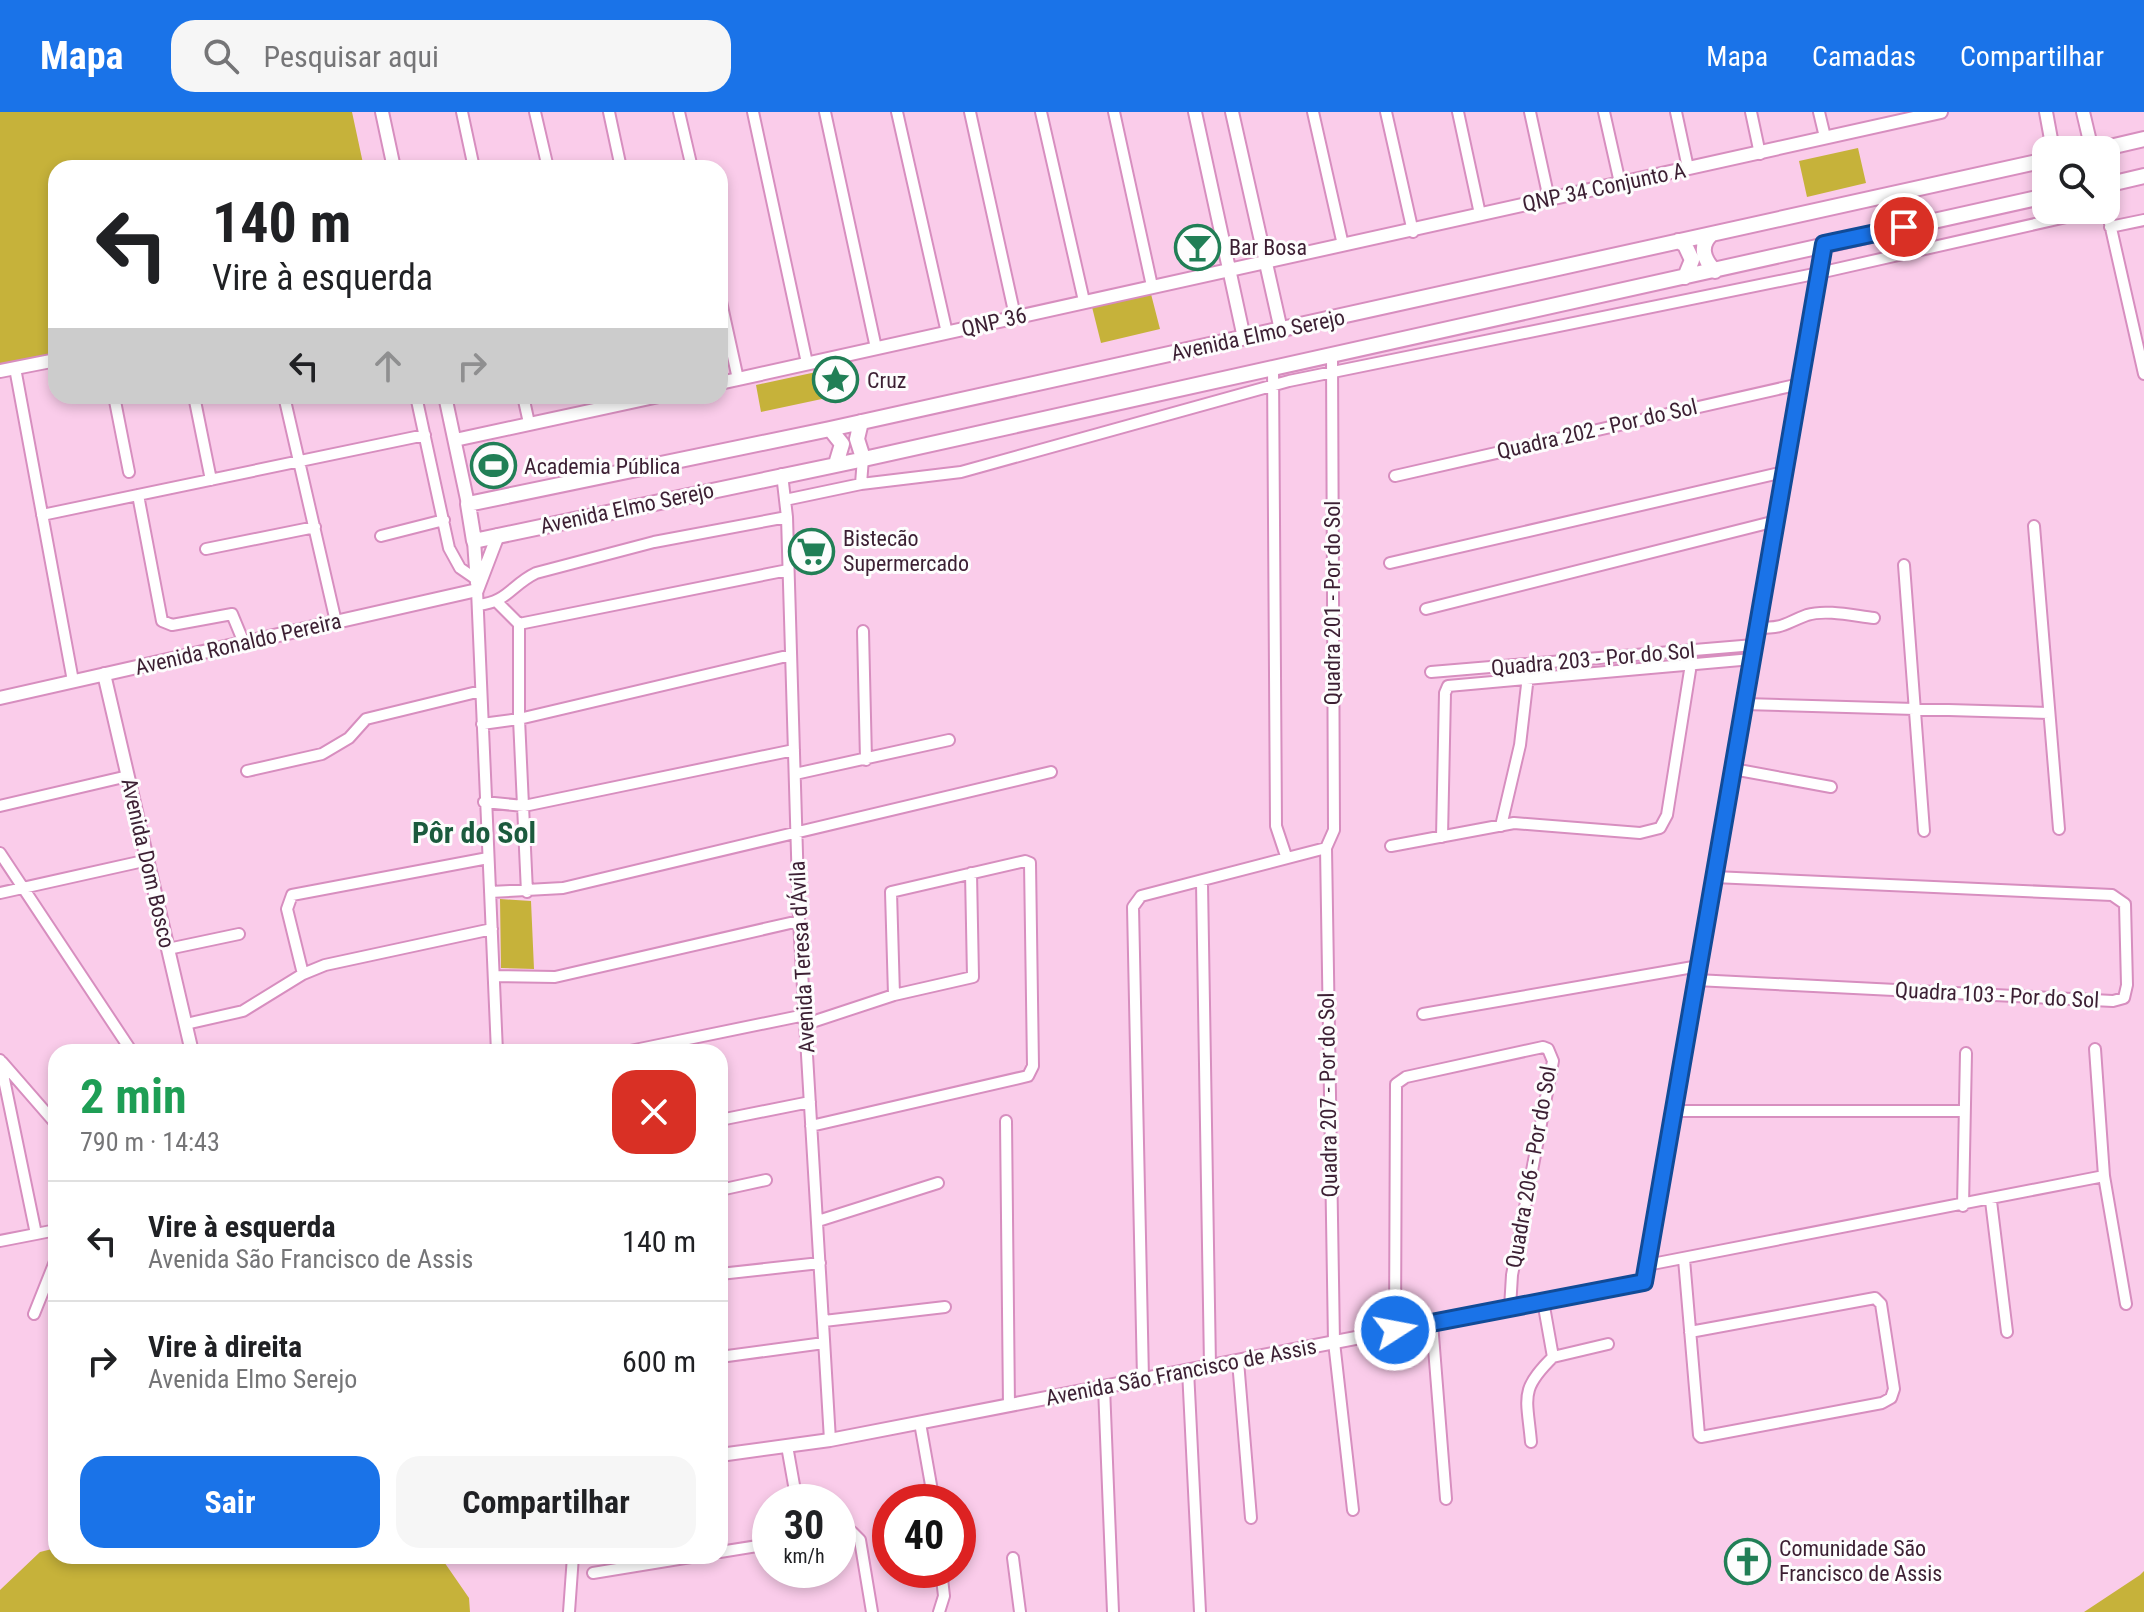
<!DOCTYPE html>
<html lang="pt">
<meta charset="utf-8">
<style>
:root{--surface:#fff;--page:#f6f6f6;--text:#202124;--muted:#757577;--line:#e0e0e0;--accent:#1a73e8}
body{margin:0;font-family:"Roboto Condensed",sans-serif;background:var(--page);color:var(--text);height:100vh;display:flex;flex-direction:column;font-size:30px;white-space:nowrap}
*{box-sizing:border-box;margin:0}
p{font-size:26px;color:var(--muted)}
.icon{flex:none;width:44px;height:44px;fill:none;stroke:currentColor;stroke-width:2;stroke-linecap:round;stroke-linejoin:round}
.map{position:relative;flex:1;overflow:hidden}
.drawer{position:absolute;left:48px;top:932px;width:680px;height:520px;display:flex;flex-direction:column;background:var(--surface);border-radius:24px;box-shadow:0 4px 12px #0003}
.drawer>*{flex:none}
.hud{position:absolute;left:48px;top:48px;width:680px;height:244px;border-radius:24px;box-shadow:0 4px 12px #0003;background:#fff;color:var(--text);overflow:hidden}
.tools{position:absolute;left:2032px;top:24px;display:grid;gap:16px}
.tools a{display:grid;place-items:center;width:88px;height:88px;border-radius:16px;background:var(--surface);box-shadow:0 4px 12px #0003;font-size:40px}
.speed{position:absolute;left:752px;top:1372px;display:flex;gap:16px;font-size:40px;font-weight:700;text-align:center}
.speed>*{display:grid;place-content:center;width:104px;height:104px;border-radius:50%;background:var(--surface);box-shadow:0 4px 12px #0003;line-height:1}
.speed small{font-size:20px;font-weight:400}
.speed .limit{border:12px solid #d22;background:#fff;color:#111}
.pin{position:absolute;display:grid;place-items:center;width:68px;height:68px;color:#fff;margin:-34px;border:4px solid #fff;border-radius:50%;box-shadow:0 2px 8px #0007}
.me{position:absolute;width:88px;margin:-44px;rotate:79deg;stroke-linejoin:round;filter:drop-shadow(0 0 6px #0008)}
.turn{display:flex;align-items:center;gap:28px;height:168px;padding:0 32px;font-size:36px}
.turn .icon{width:104px;height:104px;stroke-width:2.5}
.turn b{display:block;font-size:56px;line-height:68px}
.lanes{display:flex;align-items:center;height:76px;padding:0 32px;background:#0003;justify-content:center;gap:40px;direction:ltr}
.lanes .off{opacity:.35}
.round{display:grid;place-items:center;flex:none;width:84px;height:84px;border-radius:24px;background:var(--page)}
.overview{display:flex;align-items:center;justify-content:space-between;height:136px;padding:0 32px}
h1{font-size:48px;font-weight:700;line-height:60px;color:#1e9e55}
.primary-button{display:flex;gap:16px;margin-top:auto;padding:16px 32px}
.primary-button a{flex:1;height:92px;border-radius:24px;background:var(--accent);color:#fff;font-size:32px;font-weight:700;line-height:92px;text-align:center}
.primary-button a+a{background:var(--page);color:var(--text)}
ul{padding:0;list-style:none}
li{display:flex;align-items:center;gap:24px;height:120px;padding:0 32px;border-top:2px solid var(--line)}
li div{flex:1}
li b{display:block;font-size:30px}
li em{font-style:normal}
header{display:flex;align-items:center;gap:48px;box-sizing:border-box;height:112px;padding:0 40px;background:var(--accent);color:#fff}
header strong{font-size:38px}
nav{display:flex;gap:44px;margin-inline-start:auto;font-size:28px}
.search{width:560px;height:72px;background:var(--page);display:flex;align-items:center;gap:20px;box-sizing:border-box;padding:0 28px;border-radius:24px;color:var(--muted);font-size:30px}
.map>svg:first-child{display:block}
.green{fill:#c6b23a}
.lines{fill:none;stroke-linecap:round;stroke-linejoin:round}
.minor-casing{stroke:#d78ebf;stroke-width:14}
.tertiary-casing{stroke:#d78ebf;stroke-width:16}
.secondary-casing{stroke:#d78ebf;stroke-width:18}
.minor{stroke:#fff;stroke-width:10}
.tertiary{stroke:#fff;stroke-width:12}
.secondary{stroke:#fff;stroke-width:14}
.route-casing{stroke:#114b97;stroke-width:20}
.route{stroke:#1a73e8;stroke-width:14}
.labels{text-anchor:middle;dominant-baseline:central;stroke-width:6;stroke-linejoin:round;paint-order:stroke}
.street-label{font-size:22px;fill:#3c1f33;stroke:#fdfdfd}
.poi-label{font-size:22px;fill:#3c1f33;stroke:#fdfdfd;text-anchor:start}
.district-label{font-size:30px;font-weight:bold;fill:#1b5a3d;stroke:#fdfdfd}
</style>
<header>
<strong>Mapa</strong>
<div class="search"><svg class="icon" aria-label="search" viewBox="0 0 24 24"><circle cx="10" cy="10" r="6"/><path d="M15 15l6 6"/></svg>Pesquisar aqui</div>
<nav><a>Mapa</a><a>Camadas</a><a>Compartilhar</a></nav>
</header>
<div class="map">
<svg width="2144" height="1500" viewBox="0 0 2144 1500">
<rect width="100%" height="100%" fill="#faccea"/>
<path class="green" d="M 0,0 L 352,0 L 364,56 L 56,56 L 56,254 L 0,266 Z
M 1858,36 L 1866,71 L 1807,85 L 1799,49 Z
M 1151,182 L 1160,217 L 1101,231 L 1092,195 Z
M 844,254 L 850,281 L 761,300 L 756,273 Z
M 500,787 L 531,789 L 534,857 L 501,856 Z
M 56,1436 L 56,1444 L 440,1444 L 469,1486 L 470,1500 L 0,1500 L 0,1478 L 40,1440 Z
M 2144,1459 L 2144,1500 L 2084,1500 L 2140,1463 Z"/>
<g class="lines">
<defs>
<path id="minor" d="M 462,0 L 474,56
M 535,0 L 548,56
M 609,0 L 621,56
M 679,0 L 692,56
M 753,0 L 807,251
M 825,0 L 876,236
M 897,0 L 947,221
M 970,0 L 1015,204
M 1041,0 L 1084,189
M 1114,0 L 1152,174
M 1313,0 L 1343,133
M 1386,0 L 1413,120
M 1458,0 L 1480,102
M 1530,0 L 1549,87
M 1604,0 L 1620,71
M 1676,0 L 1688,56
M 1751,0 L 1760,42
M 1819,0 L 1825,25
M 2106,94 L 2144,262
M 2110,115 L 2144,108
M 720,185 L 738,267
M 1332,243 L 1334,718 L 1326,736 L 1334,1230 L 1353,1398
M 15,256 L 73,569
M 1273,256 L 1276,714 L 1286,744
M 114,284 L 129,360
M 194,284 L 211,368
M 284,284 L 336,510
M 416,284 L 449,436 L 460,456 L 476,467
M 523,284 L 529,311
M 782,362 L 787,405 L 799,809 L 830,1328
M 1395,364 L 1800,272
M 861,372 L 863,346
M 138,383 L 162,509 L 172,513 L 232,502 L 244,531
M 785,388 L 861,372 L 961,360 L 1289,269 L 1819,161 L 2097,98
M 42,403 L 425,323
M 2034,414 L 2059,717
M 381,424 L 444,408
M 206,437 L 315,415
M 1390,451 L 1784,360
M 1904,453 L 1924,719
M 477,478 L 497,940
M 498,491 L 519,512 L 519,607 L 527,780
M 478,493 C 508,490 511,473 536,461 L 654,430 L 787,405
M 1426,497 L 1776,409
M 519,512 L 788,458
M 1757,516 C 1786,516 1783,512 1807,503 C 1826,497 1855,504 1874,506
M 863,519 L 866,648
M 1431,560 L 1754,533
M 1744,592 L 2049,601
M 482,612 L 519,607 L 791,543
M 1733,657 L 1831,675
M 247,659 L 322,642 L 349,626 L 366,607 L 481,579
M 795,662 L 949,628
M 484,690 L 524,694 L 794,638
M 0,694 L 128,664
M 1501,714 L 1520,633 L 1528,564
M 1442,725 L 1445,581 L 1448,574 L 1752,547
M 1391,734 L 1514,711 L 1640,721 L 1660,716 L 1667,703 L 1691,552
M 0,741 L 132,940
M 1202,771 L 1210,1254
M 490,780 L 563,776 L 1051,660
M 0,781 L 148,748
M 168,837 L 239,822
M 303,862 L 287,797 L 292,783 L 488,746
M 494,864 L 555,865 L 799,809
M 1696,868 L 2113,889 L 2124,886 L 2127,873 L 2125,792 L 2112,783 L 1714,765
M 1423,902 L 1699,854
M 186,912 L 243,899 L 303,862 L 325,853 L 492,817
M 806,912 L 894,883 L 973,865 L 971,761
M 2095,937 L 2104,1064 L 2126,1192
M 625,940 L 805,903
M 0,948 L 36,1122 L 56,1118
M 2,950 L 56,1012
M 1674,999 L 1963,999
M 720,1008 L 810,990
M 1006,1009 L 1009,1294
M 811,1014 L 1028,964 L 1033,954 L 1030,751 L 1025,749 L 891,780 L 894,883
M 720,1078 L 766,1068
M 1991,1089 L 2007,1220
M 1963,1094 L 1966,941
M 818,1109 L 938,1071
M 0,1129 L 36,1122
M 1684,1147 L 1699,1323 L 1701,1325 L 1882,1291 L 1891,1286 L 1894,1277 L 1881,1192 L 1875,1186 L 1690,1220
M 1647,1153 L 2104,1064
M 720,1162 L 820,1151
M 34,1202 L 56,1147
M 824,1209 L 945,1195
M 1432,1211 L 1446,1387
M 1395,1218 L 1396,972 L 1406,965 L 1543,935 L 1548,937 L 1553,949 L 1512,1163 L 1510,1196
M 720,1245 L 824,1231
M 1553,1245 L 1608,1232
M 1238,1249 L 1251,1406
M 1188,1258 L 1200,1500
M 1143,1267 L 1133,795 L 1141,784 L 1326,736
M 1104,1275 L 1113,1500
M 920,1311 L 934,1390
M 1531,1330 C 1527,1285 1519,1278 1553,1245 L 1543,1189
M 787,1334 L 797,1390
M 838,1421 L 852,1420 L 860,1428 L 872,1500
M 720,1440 L 770,1432
M 1013,1446 L 1020,1500
M 593,1461 L 697,1444
M 569,1500 L 573,1444
M 939,1500 L 944,1484 L 941,1458"/>
<path id="tertiary" d="M 382,0 L 394,56
M 1195,0 L 1244,226
M 1232,0 L 1281,218
M 2046,0 L 2053,38
M 2083,0 L 2092,38
M 0,259 L 56,248
M 720,271 L 1941,0
M 445,284 L 468,392
M 455,328 L 659,284
M 474,429 L 477,471
M 477,478 L 498,423
M 104,562 L 192,940
M 0,586 L 477,478
M 720,1343 L 830,1328 L 1644,1170 L 1824,132"/>
<path id="secondary" d="M 2097,38 L 2144,27
M 2046,48 L 830,317 L 468,392 L 474,429 L 855,349 L 2046,84
M 2106,73 L 2144,64
M 1712,122 C 1698,134 1704,148 1715,159
M 1678,129 L 1685,133 L 1692,148 L 1685,165
M 861,310 L 857,327 L 863,346
M 830,317 L 842,332 L 836,352"/>
</defs>
<use href="#minor" class="minor-casing"/>
<use href="#tertiary" class="tertiary-casing"/>
<use href="#secondary" class="secondary-casing"/>
<use href="#minor" class="minor"/>
<use href="#tertiary" class="tertiary"/>
<use href="#secondary" class="secondary"/>
</g>
<g class="lines">
<defs>
<path id="route" d="M 1395,1218 L 1644,1170 L 1824,132 L 1904,115"/>
</defs>
<use href="#route" class="route-casing"/>
<use href="#route" class="route"/>
</g>
<defs>
<symbol id="bar-ring" viewBox="-11 -11 22 22"><circle r="9.5" fill="#fdfdfd" stroke="#217f56" stroke-width="1.5"/><path d="M-6-5H6L.8 .8V4.5H3.5V6h-7V4.5H-.8V.8Z" fill="#217f56"/></symbol>
<symbol id="sight-ring" viewBox="-11 -11 22 22"><circle r="9.5" fill="#fdfdfd" stroke="#217f56" stroke-width="1.5"/><path d="M0-6L1.8-2.2L6-1.7L2.9 1.2L3.7 5.4L0 3.3L-3.7 5.4L-2.9 1.2L-6-1.7L-1.8-2.2Z" fill="#217f56"/></symbol>
<symbol id="stadium-ring" viewBox="-11 -11 22 22"><circle r="9.5" fill="#fdfdfd" stroke="#217f56" stroke-width="1.5"/><path d="M0-5a6.5 5 0 1 0 0 10a6.5 5 0 1 0 0-10ZM-3.5-1.8h7v3.6h-7Z" fill="#217f56"/></symbol>
<symbol id="supermarket-ring" viewBox="-11 -11 22 22"><circle r="9.5" fill="#fdfdfd" stroke="#217f56" stroke-width="1.5"/><path d="M-6-5.5h2.5l.6 2H6L4.5 2H-2.5L-4.4-4H-6ZM-1.5 3.2a1.3 1.3 0 1 0 .1 0ZM3 3.2a1.3 1.3 0 1 0 .1 0Z" fill="#217f56"/></symbol>
<symbol id="church-ring" viewBox="-11 -11 22 22"><circle r="9.5" fill="#fdfdfd" stroke="#217f56" stroke-width="1.5"/><path d="M-1.2-6h2.4v3.5h3.3v2.4h-3.3V6h-2.4V-.1h-3.3v-2.4h3.3Z" fill="#217f56"/></symbol>
</defs>
<g fill-rule="evenodd">
<use href="#bar-ring" x="1172" y="110" width="51" height="51"/>
<use href="#sight-ring" x="810" y="242" width="51" height="51"/>
<use href="#stadium-ring" x="468" y="328" width="51" height="51"/>
<use href="#supermarket-ring" x="786" y="414" width="51" height="51"/>
<use href="#church-ring" x="1722" y="1424" width="51" height="51"/>
</g>
<g class="labels">
<g class="street-label">
<text transform="translate(1604 75) rotate(-12)">QNP 34 Conjunto A</text>
<text transform="translate(994 210) rotate(-13)">QNP 36</text>
<text transform="translate(1258 223) rotate(-12)">Avenida Elmo Serejo</text>
<text transform="translate(1597 317) rotate(-13)">Quadra 202 - Por do Sol</text>
<text transform="translate(627 396) rotate(-12)">Avenida Elmo Serejo</text>
<text transform="translate(1332 491) rotate(-90)">Quadra 201 - Por do Sol</text>
<text transform="translate(238 532) rotate(-13)">Avenida Ronaldo Pereira</text>
<text transform="translate(1593 547) rotate(-5)">Quadra 203 - Por do Sol</text>
<text transform="translate(148 751) rotate(77)">Avenida Dom Bosco</text>
<text transform="translate(802 845) rotate(-93)">Avenida Teresa d'Ávila</text>
<text transform="translate(1997 883) rotate(3)">Quadra 103 - Por do Sol</text>
<text transform="translate(1328 983) rotate(-91)">Quadra 207 - Por do Sol</text>
<text transform="translate(1531 1055) rotate(-80)">Quadra 206 - Por do Sol</text>
<text transform="translate(1181 1260) rotate(-11)">Avenida São Francisco de Assis</text>
</g>
<g class="poi-label">
<text x="1229" y="135">Bar Bosa</text>
<text x="867" y="268">Cruz</text>
<text x="524" y="354">Academia Pública</text>
<text x="843" y="426">Bistecão<tspan x="843" dy="25">Supermercado</tspan></text>
<text x="1779" y="1436">Comunidade São<tspan x="1779" dy="25">Francisco de Assis</tspan></text>
</g>
<g class="district-label">
<text x="474" y="720">Pôr do Sol</text>
</g>
</g>
</svg>
<div class="tools">
<a><svg class="icon" aria-label="search" viewBox="0 0 24 24"><circle cx="10" cy="10" r="6"/><path d="M15 15l6 6"/></svg></a>
</div>
<div class="speed"><div>30<small>km/h</small></div><div class="limit">40</div></div>
<div class="pin" style="left:1904px;top:115px;background:#d93025"><svg class="icon" aria-label="arrive" viewBox="0 0 24 24"><path d="M6 21V4h12l-3 4 3 4H6"/></svg></div>
<svg class="me" style="left:1395px;top:1218px" viewBox="-20 -20 40 40"><circle r="17" fill="#1a73e8" stroke="#fff" stroke-width="3"/><path d="M0-11L8 9 0 5-8 9z" fill="#fff"/></svg>
<div class="hud">
<div class="turn"><svg class="icon" aria-label="left" viewBox="0 0 24 24"><path d="M17 20v-9H6M10 6l-5 5 5 5"/></svg><div><b>140 m</b>Vire à esquerda</div></div>
<div class="lanes"><svg class="icon" aria-label="left" viewBox="0 0 24 24"><path d="M17 20v-9H6M10 6l-5 5 5 5"/></svg><svg class="icon off" aria-label="ahead" viewBox="0 0 24 24"><path d="M12 20V5M6 11l6-6 6 6"/></svg><svg class="icon off" aria-label="right" viewBox="0 0 24 24"><path d="M7 20v-9h11M14 6l5 5-5 5"/></svg></div>
</div>
<section class="drawer">
<div class="overview"><div><h1>2 min</h1><p>790 m · 14:43</p></div><a class="round" style="background:#d93025;color:#fff"><svg class="icon" aria-label="close" viewBox="0 0 24 24"><path d="M6 6l12 12M18 6L6 18"/></svg></a></div>
<ul>
<li><svg class="icon" aria-label="left" viewBox="0 0 24 24"><path d="M17 20v-9H6M10 6l-5 5 5 5"/></svg><div><b>Vire à esquerda</b><p>Avenida São Francisco de Assis</p></div><em>140 m</em></li>
<li><svg class="icon" aria-label="right" viewBox="0 0 24 24"><path d="M7 20v-9h11M14 6l5 5-5 5"/></svg><div><b>Vire à direita</b><p>Avenida Elmo Serejo</p></div><em>600 m</em></li>
</ul>
<div class="primary-button"><a>Sair</a><a>Compartilhar</a></div>
</section>
</div>
